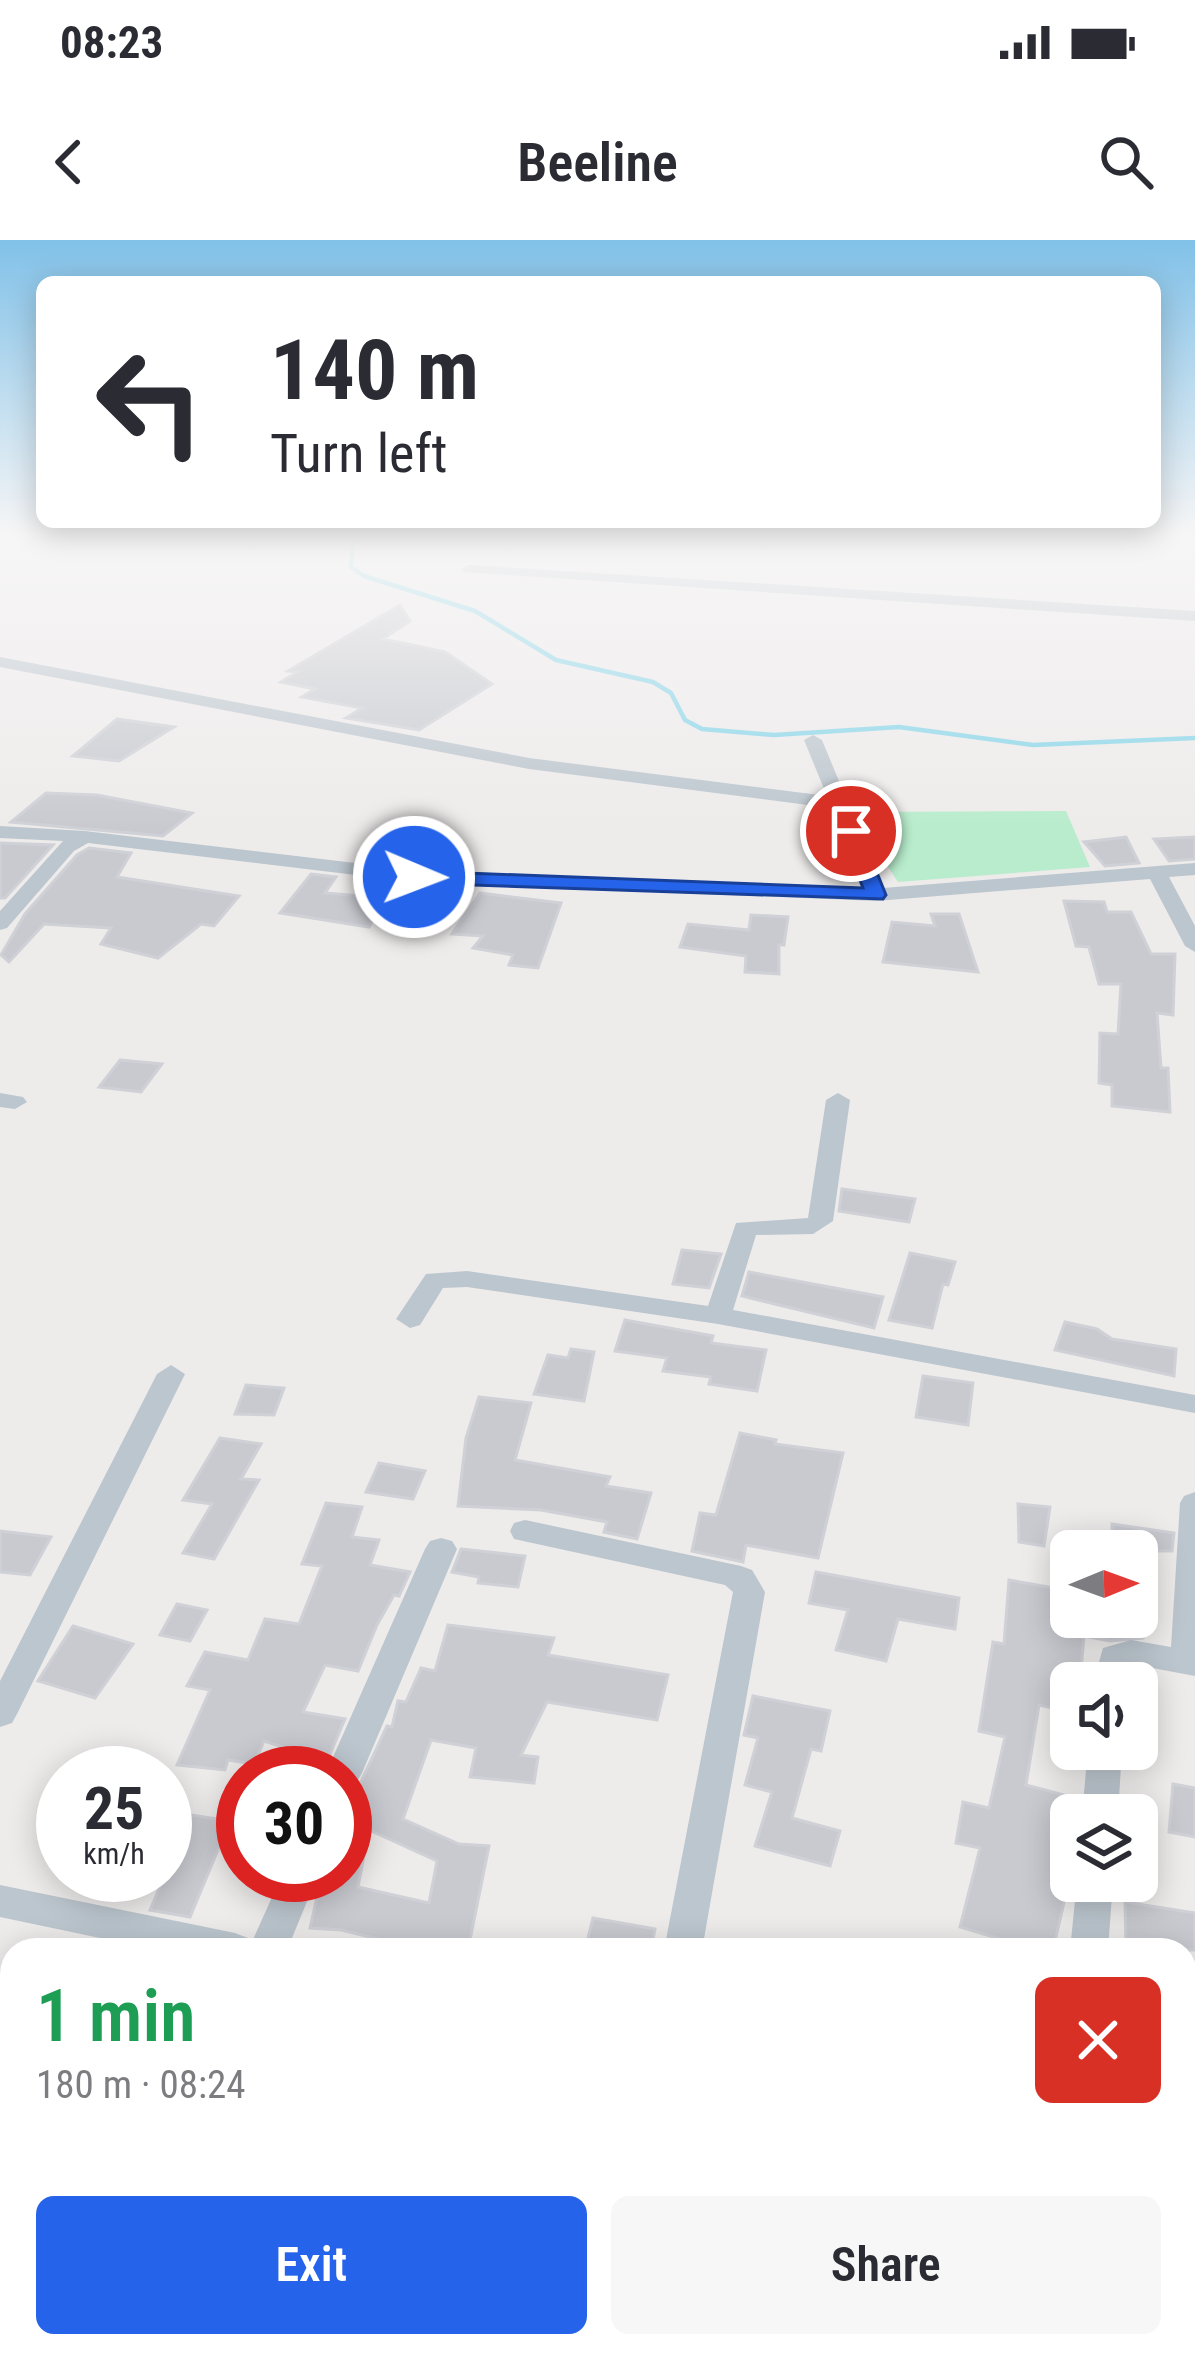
<!DOCTYPE html>
<meta charset="utf-8">
<style>
:root{--surface:#fff;--page:#f7f7f7;--text:#2b2b33;--muted:#7c7c81;--accent:#2563eb}
body{margin:0;font-family:"Roboto Condensed",sans-serif;background:var(--page);color:var(--text);height:100vh;display:flex;flex-direction:column;font-size:45px;white-space:nowrap}
*{box-sizing:border-box;margin:0}
p{font-size:39px;color:var(--muted)}
.icon{flex:none;width:66px;height:66px;fill:none;stroke:currentColor;stroke-width:2;stroke-linecap:round;stroke-linejoin:round}
.map{position:relative;flex:1;overflow:hidden}
.panel{position:absolute;left:0px;top:1698px;width:1197px;height:420px;display:flex;flex-direction:column;background:var(--surface);border-radius:36px 36px 0 0;box-shadow:0 6px 30px #0003}
.panel>*{flex:none}
.guide{position:absolute;left:36px;top:36px;width:1125px;height:252px;border-radius:18px;box-shadow:0 6px 30px #0003;background:#fff;color:var(--text);overflow:hidden}
.needle{width:78px;rotate:89deg}
.tools{position:absolute;left:1050px;top:1290px;display:grid;gap:24px}
.tools a{display:grid;place-items:center;width:108px;height:108px;border-radius:18px;background:var(--surface);box-shadow:0 6px 30px #0003;font-size:60px}
.speed{position:absolute;left:36px;top:1506px;display:flex;gap:24px;font-size:60px;font-weight:700;text-align:center}
.speed>*{display:grid;place-content:center;width:156px;height:156px;border-radius:50%;background:var(--surface);box-shadow:0 6px 30px #0003;line-height:1}
.speed small{font-size:30px;font-weight:400}
.speed .limit{border:18px solid #d22;background:#fff;color:#111}
.pin{position:absolute;display:grid;place-items:center;width:102px;height:102px;color:#fff;margin:-51px;border:6px solid #fff;border-radius:50%;box-shadow:0 3px 12px #0007}
.me{position:absolute;width:132px;margin:-66px;rotate:91deg;stroke-linejoin:round;filter:drop-shadow(0 0 9px #0008)}
.turn{display:flex;align-items:center;gap:42px;height:252px;padding:0 36px;font-size:54px}
.turn .icon{width:156px;height:156px;stroke-width:2.5}
.turn b{display:block;font-size:84px;line-height:102px}
.round{display:grid;place-items:center;flex:none;width:126px;height:126px;border-radius:18px;background:var(--page)}
.head{display:flex;align-items:center;justify-content:space-between;height:204px;padding:0 36px}
h1{font-size:72px;font-weight:600;line-height:90px;color:#1e9e55}
.action{display:flex;gap:24px;margin-top:auto;padding:24px 36px}
.action a{flex:1;height:138px;border-radius:18px;background:var(--accent);color:#fff;font-size:48px;font-weight:600;line-height:138px;text-align:center}
.action a+a{background:var(--page);color:var(--text)}
.status{display:flex;justify-content:space-between;align-items:center;height:84px;padding:0 60px;background:var(--surface);direction:ltr}
.status svg{height:33px;fill:currentColor}
header{display:flex;justify-content:space-between;align-items:center;height:156px;padding:0 36px;background:var(--surface);font-size:54px;font-weight:600}
.map>svg:first-child{display:block}
.green{fill:#b8eccc}
.lines{fill:none;stroke-linecap:round;stroke-linejoin:round}
.stream{stroke:#86d5e9;stroke-width:4.5}
.building{fill:#c8cad0;stroke:#cfd1d7;stroke-width:3;fill-rule:evenodd}
.minor{fill:#bcc6ce;fill-rule:evenodd}
.route{fill:#2563eb;stroke:#184099;stroke-width:3}
</style>
<div class="status"><b>08:23</b><svg viewBox="0 0 49 12"><path d="M0 12V9h3v3zM5 12V6h3v6zM10 12V3h3v9zM15 12V0h3v12zM26 1h20v11H26zM47 4h2v5h-2z"/></svg></div>
<header><svg class="icon" aria-label="back" viewBox="0 0 24 24"><path d="M15 5l-7 7 7 7"/></svg>Beeline<svg class="icon" aria-label="search" viewBox="0 0 24 24"><circle cx="10" cy="10" r="6"/><path d="M15 15l6 6"/></svg></header>
<div class="map">
<svg width="1195" height="2118" viewBox="0 0 1195 2118">
<rect width="100%" height="100%" fill="#eeebeb"/>
<path class="green" d="M 1066,571 L 1090,627 L 898,642 L 852,572 Z"/>
<g class="lines">
<path class="stream" d="M 363,292 L 353,304 L 351,327 L 364,336 L 475,371 L 556,420 L 653,442 L 671,453 L 685,480 L 702,489 L 774,495 L 899,487 L 1033,505 L 1195,498"/>
</g>
<path class="building" d="M 400,365 L 410,381 L 383,399 L 445,412 L 492,444 L 419,490 L 346,478 L 362,468 L 302,457 L 315,449 L 281,442 L 297,432 L 288,431 Z
M 117,479 L 174,487 L 119,521 L 73,516 Z
M 46,553 L 97,555 L 192,573 L 163,596 L 11,582 Z
M 1126,597 L 1139,623 L 1105,626 L 1084,602 Z
M 1195,597 L 1195,619 L 1169,621 L 1154,599 Z
M 0,603 L 53,605 L 5,658 L 0,658 Z
M 89,608 L 131,613 L 117,637 L 239,656 L 214,686 L 201,684 L 158,718 L 101,704 L 111,688 L 44,684 L 9,722 L 1,715 L 25,674 L 77,615 Z
M 311,634 L 336,637 L 325,653 L 385,658 L 369,687 L 280,673 Z
M 480,653 L 561,663 L 538,728 L 509,725 L 513,715 L 473,708 L 483,696 L 452,694 Z
M 1064,661 L 1104,662 L 1107,672 L 1131,672 L 1151,714 L 1175,714 L 1173,775 L 1157,773 L 1161,828 L 1168,828 L 1170,872 L 1112,866 L 1112,845 L 1099,843 L 1100,793 L 1118,794 L 1121,744 L 1099,744 L 1089,707 L 1076,706 Z
M 931,674 L 959,674 L 978,732 L 883,722 L 892,682 L 935,686 Z
M 751,675 L 788,677 L 784,705 L 779,705 L 779,734 L 745,732 L 746,716 L 680,707 L 688,684 L 749,690 Z
M 120,820 L 162,824 L 141,852 L 99,847 Z
M 842,949 L 915,959 L 909,982 L 839,971 Z
M 682,1010 L 721,1014 L 709,1048 L 673,1044 Z
M 910,1013 L 955,1022 L 948,1045 L 943,1044 L 932,1088 L 889,1080 Z
M 749,1032 L 883,1057 L 874,1088 L 742,1056 Z
M 625,1080 L 713,1096 L 711,1103 L 766,1110 L 757,1151 L 709,1144 L 711,1137 L 663,1131 L 667,1118 L 615,1111 Z
M 1065,1082 L 1097,1089 L 1112,1099 L 1176,1109 L 1174,1136 L 1055,1110 Z
M 571,1109 L 594,1112 L 584,1161 L 534,1154 L 548,1115 L 568,1118 Z
M 923,1136 L 973,1143 L 968,1185 L 916,1177 Z
M 246,1145 L 284,1148 L 274,1175 L 235,1174 Z
M 479,1157 L 531,1163 L 515,1220 L 610,1237 L 606,1246 L 651,1253 L 637,1299 L 604,1292 L 607,1282 L 541,1270 L 458,1266 L 466,1198 Z
M 740,1193 L 776,1200 L 775,1204 L 843,1213 L 818,1318 L 746,1305 L 743,1322 L 692,1311 L 700,1273 L 716,1275 Z
M 220,1198 L 261,1204 L 241,1239 L 259,1240 L 214,1319 L 183,1313 L 212,1264 L 183,1260 Z
M 379,1223 L 425,1231 L 413,1259 L 366,1252 Z
M 326,1263 L 362,1267 L 352,1297 L 379,1300 L 370,1325 L 410,1332 L 399,1356 L 394,1355 L 377,1385 L 358,1431 L 325,1425 L 303,1472 L 345,1479 L 322,1533 L 280,1529 L 286,1508 L 264,1501 L 254,1524 L 228,1520 L 225,1530 L 177,1525 L 210,1450 L 187,1446 L 205,1412 L 248,1420 L 265,1379 L 299,1384 L 322,1326 L 302,1324 Z
M 1018,1264 L 1050,1267 L 1044,1306 L 1019,1302 Z
M 1112,1284 L 1174,1293 L 1172,1311 L 1112,1311 Z
M 0,1291 L 51,1297 L 30,1335 L 0,1332 Z
M 461,1309 L 525,1316 L 518,1347 L 478,1343 L 479,1337 L 452,1332 Z
M 816,1332 L 959,1358 L 955,1389 L 898,1379 L 886,1421 L 836,1410 L 848,1370 L 809,1363 Z
M 1009,1340 L 1071,1351 L 1071,1377 L 1145,1377 L 1143,1398 L 1110,1401 L 1084,1396 L 1080,1443 L 1071,1443 L 1071,1472 L 1039,1465 L 1026,1545 L 1068,1556 L 1061,1616 L 1068,1617 L 1068,1645 L 1053,1710 L 1037,1710 L 960,1687 L 980,1608 L 956,1603 L 963,1562 L 989,1568 L 1005,1497 L 979,1491 L 993,1402 L 1004,1404 Z
M 177,1364 L 207,1370 L 190,1401 L 160,1395 Z
M 448,1385 L 554,1398 L 548,1415 L 668,1435 L 657,1480 L 547,1462 L 521,1515 L 538,1517 L 534,1543 L 470,1537 L 476,1508 L 431,1500 L 403,1579 L 459,1604 L 489,1606 L 468,1710 L 424,1710 L 341,1690 L 310,1688 L 322,1635 L 345,1635 L 345,1578 L 359,1546 L 387,1486 L 392,1487 L 398,1461 L 406,1462 L 421,1428 L 435,1431 ZM 369,1590 L 437,1621 L 429,1663 L 358,1647 Z
M 73,1386 L 133,1404 L 95,1458 L 38,1441 Z
M 753,1456 L 830,1471 L 821,1511 L 811,1509 L 792,1578 L 840,1591 L 830,1626 L 755,1606 L 772,1552 L 745,1545 L 758,1498 L 744,1495 Z
M 1173,1544 L 1195,1548 L 1195,1597 L 1169,1592 Z
M 165,1571 L 230,1581 L 190,1677 L 150,1670 L 165,1635 Z
M 1125,1662 L 1195,1673 L 1195,1710 L 1126,1710 Z
M 593,1678 L 655,1689 L 651,1710 L 585,1710 Z"/>
<g class="lines">
<path class="minor" d="M 469,325 L 1195,371 L 1195,381 L 464,332 L 462,329 Z
M 0,417 L 529,518 L 827,556 L 804,500 L 813,495 L 822,500 L 883,648 L 1195,623 L 1195,635 L 1169,637 L 1195,686 L 1195,712 L 1185,706 L 1150,639 L 876,661 L 414,642 L 88,603 L 74,611 L 7,688 L 0,690 L 0,671 L 63,601 L 0,598 L 0,586 L 85,591 L 414,630 L 863,648 L 831,568 L 529,529 L 0,427 Z
M 0,853 L 23,857 L 27,862 L 15,869 L 0,867 Z
M 838,853 L 850,860 L 833,981 L 813,994 L 756,995 L 733,1070 L 1195,1155 L 1195,1173 L 718,1084 L 467,1047 L 443,1048 L 420,1085 L 410,1088 L 396,1079 L 426,1034 L 467,1031 L 708,1066 L 736,983 L 808,978 L 826,860 Z
M 171,1125 L 185,1134 L 17,1474 L 12,1483 L 0,1487 L 0,1441 L 157,1134 Z
M 1195,1252 L 1195,1436 L 1131,1424 L 1127,1443 L 1093,1443 L 1103,1408 L 1131,1400 L 1171,1407 L 1180,1263 L 1184,1256 Z
M 525,1280 L 741,1326 L 752,1330 L 765,1352 L 702,1710 L 664,1710 L 733,1352 L 725,1345 L 514,1299 L 510,1291 L 514,1283 Z
M 441,1298 L 452,1301 L 457,1309 L 362,1533 L 356,1543 L 345,1547 L 345,1533 L 326,1533 L 425,1309 L 430,1301 Z
M 1088,1509 L 1122,1509 L 1118,1575 L 1082,1575 Z
M 282,1635 L 318,1635 L 287,1710 L 157,1710 L 0,1677 L 0,1645 L 235,1693 L 248,1698 L 251,1704 Z
M 1077,1641 L 1113,1641 L 1108,1710 L 1070,1710 Z
M 1185,1871 L 1195,1873 L 1195,1911 L 1185,1909 Z
M 99,2106 L 144,2106 L 140,2118 L 94,2118 Z
M 843,2106 L 887,2106 L 886,2118 L 840,2118 Z"/>
</g>
<linearGradient id="sky" x2="0" y2="1"><stop stop-color="#81c1e8"/><stop offset="0.5" stop-color="#f7f6f6"/><stop offset="1" stop-color="#f7f6f6" stop-opacity="0"/></linearGradient>
<rect width="1195" height="589" fill="url(#sky)"/>
<path class="route" d="M 844,587 L 860,591 L 886,655 L 883,659 L 414,643 L 404,637 L 414,631 L 863,648 L 841,591 Z"/>
</svg>
<div class="tools">
<a><svg class="needle" viewBox="-14 -14 28 28"><path d="M0-13l5 13h-10z" fill="#e53935"/><path d="M0 13l5-13h-10z" fill="#7c7c81"/></svg></a>
<a><svg class="icon" aria-label="sound" viewBox="0 0 24 24"><path d="M4 9h4l5-4v14l-5-4H4zM17 9q2 3 0 6"/></svg></a>
<a><svg class="icon" aria-label="layers" viewBox="0 0 24 24"><path d="M12 4l9 5-9 5-9-5zM3 14l9 5 9-5"/></svg></a>
</div>
<div class="speed"><div>25<small>km/h</small></div><div class="limit">30</div></div>
<div class="pin" style="left:851px;top:591px;background:#d93025"><svg class="icon" aria-label="arrive" viewBox="0 0 24 24"><path d="M6 21V4h12l-3 4 3 4H6"/></svg></div>
<svg class="me" style="left:414px;top:637px" viewBox="-20 -20 40 40"><circle r="17" fill="#2563eb" stroke="#fff" stroke-width="3"/><path d="M0-11L8 9 0 5-8 9z" fill="#fff"/></svg>
<div class="guide">
<div class="turn"><svg class="icon" aria-label="left" viewBox="0 0 24 24"><path d="M17 20v-9H6M10 6l-5 5 5 5"/></svg><div><b>140 m</b>Turn left</div></div>
</div>
<section class="panel">
<div class="head"><div><h1>1 min</h1><p>180 m · 08:24</p></div><a class="round" style="background:#d93025;color:#fff"><svg class="icon" aria-label="close" viewBox="0 0 24 24"><path d="M6 6l12 12M18 6L6 18"/></svg></a></div>
<div class="action"><a>Exit</a><a>Share</a></div>
</section>
</div>
